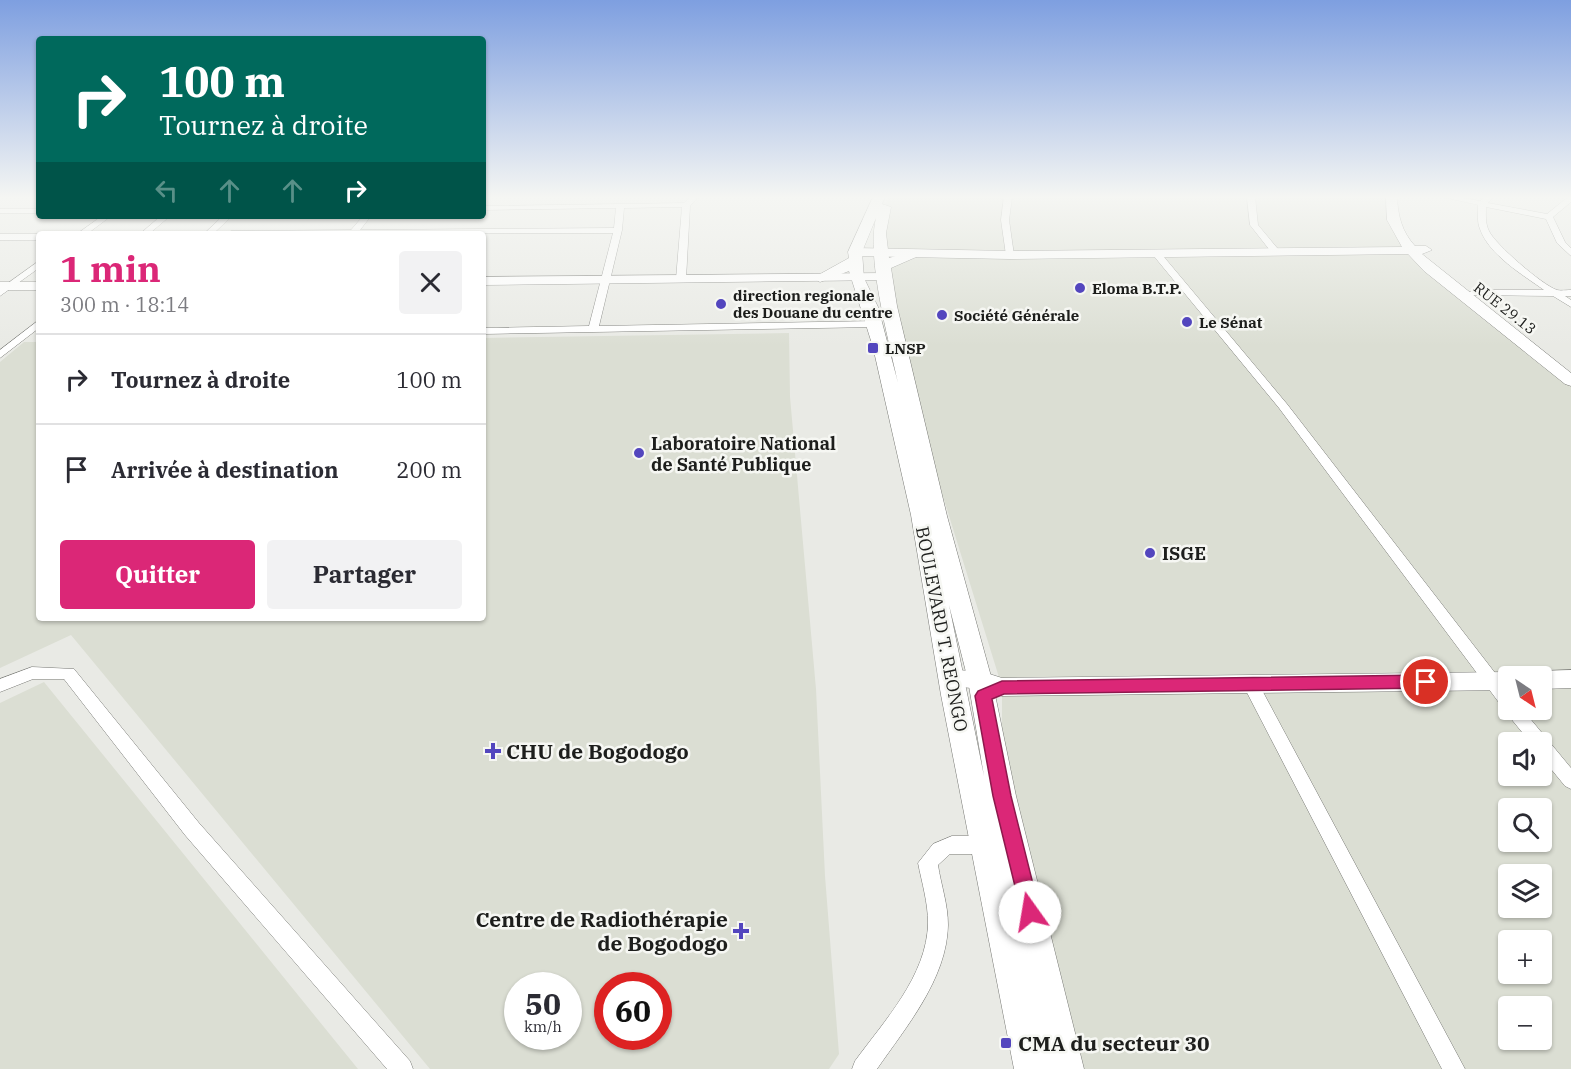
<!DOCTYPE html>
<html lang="fr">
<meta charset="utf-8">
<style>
:root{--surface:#fff;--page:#f2f2f3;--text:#2b2b33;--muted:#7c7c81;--line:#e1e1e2;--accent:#db2777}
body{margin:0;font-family:"IBM Plex Serif",serif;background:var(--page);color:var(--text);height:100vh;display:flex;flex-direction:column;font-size:22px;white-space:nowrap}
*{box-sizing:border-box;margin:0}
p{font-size:20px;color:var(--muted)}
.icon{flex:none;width:33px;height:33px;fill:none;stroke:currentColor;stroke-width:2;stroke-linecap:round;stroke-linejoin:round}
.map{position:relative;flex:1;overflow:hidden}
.side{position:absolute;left:36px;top:231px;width:450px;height:390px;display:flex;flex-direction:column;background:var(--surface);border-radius:6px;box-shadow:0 2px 4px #0004}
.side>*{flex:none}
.hud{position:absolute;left:36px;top:36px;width:450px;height:183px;border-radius:6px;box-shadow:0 2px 4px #0004;background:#00695c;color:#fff;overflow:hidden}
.needle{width:39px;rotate:145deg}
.tools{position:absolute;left:1498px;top:666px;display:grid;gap:12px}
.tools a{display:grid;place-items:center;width:54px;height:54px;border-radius:6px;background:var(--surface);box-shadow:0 2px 4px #0004;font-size:30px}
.speed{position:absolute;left:504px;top:972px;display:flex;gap:12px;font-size:30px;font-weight:700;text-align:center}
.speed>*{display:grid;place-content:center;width:78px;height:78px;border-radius:50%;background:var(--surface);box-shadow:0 2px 4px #0004;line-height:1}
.speed small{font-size:15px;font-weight:400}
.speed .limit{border:9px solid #d22;background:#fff;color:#111}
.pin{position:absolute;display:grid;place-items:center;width:51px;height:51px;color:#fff;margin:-26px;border:3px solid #fff;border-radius:50%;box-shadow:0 2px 6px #0007}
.me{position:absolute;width:66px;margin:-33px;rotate:347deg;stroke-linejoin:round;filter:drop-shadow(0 0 4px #0008)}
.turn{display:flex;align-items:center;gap:21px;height:126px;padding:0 24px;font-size:27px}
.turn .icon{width:78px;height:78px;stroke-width:2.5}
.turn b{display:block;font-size:42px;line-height:51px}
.lanes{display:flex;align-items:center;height:57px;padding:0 24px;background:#0003;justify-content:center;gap:30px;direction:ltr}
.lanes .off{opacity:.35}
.round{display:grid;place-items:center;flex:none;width:63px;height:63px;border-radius:6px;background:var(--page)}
.head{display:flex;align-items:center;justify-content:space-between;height:102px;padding:0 24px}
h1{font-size:36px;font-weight:700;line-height:45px;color:var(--accent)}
.action{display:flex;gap:12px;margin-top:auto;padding:12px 24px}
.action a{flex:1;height:69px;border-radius:6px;background:var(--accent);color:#fff;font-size:24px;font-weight:700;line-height:69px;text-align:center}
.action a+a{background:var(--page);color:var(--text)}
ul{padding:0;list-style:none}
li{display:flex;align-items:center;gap:18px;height:90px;padding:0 24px;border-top:2px solid var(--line)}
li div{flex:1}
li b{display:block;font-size:22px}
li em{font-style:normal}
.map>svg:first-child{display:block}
.built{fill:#dbded3;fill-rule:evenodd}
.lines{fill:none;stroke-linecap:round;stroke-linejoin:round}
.street-casing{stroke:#787975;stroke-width:1}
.secondary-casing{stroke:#787975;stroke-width:1}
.primary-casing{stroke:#787975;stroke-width:1}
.street{fill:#fff;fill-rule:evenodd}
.secondary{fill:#fff;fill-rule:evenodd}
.primary{fill:#fff;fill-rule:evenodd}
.route{fill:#db2777;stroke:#8e194d;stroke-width:1.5}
.poi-dot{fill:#5346be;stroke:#f6f7f3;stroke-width:2}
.labels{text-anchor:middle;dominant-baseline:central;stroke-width:5;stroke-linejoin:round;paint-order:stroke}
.far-poi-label{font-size:15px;font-weight:bold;fill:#1d1e1c;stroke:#f6f7f3;text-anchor:start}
.far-street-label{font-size:15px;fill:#1d1e1c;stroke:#f6f7f3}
.poi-label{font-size:18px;font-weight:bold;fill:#1d1e1c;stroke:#f6f7f3;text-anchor:start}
.street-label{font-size:18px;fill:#1d1e1c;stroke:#f6f7f3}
.near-poi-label{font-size:21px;font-weight:bold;fill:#1d1e1c;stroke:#f6f7f3;text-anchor:start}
</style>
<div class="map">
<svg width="1571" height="1069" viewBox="0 0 1571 1069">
<rect width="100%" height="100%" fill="#e9eae5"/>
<path class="built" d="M 889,197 L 1394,197 L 1393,227 L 1411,250 L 1571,380 L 1571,1069 L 1066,1069 L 1002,796 L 1002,687 L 911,393 L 880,218 ZM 1509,676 L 1542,676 L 1542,710 L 1509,710 ZM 1509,742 L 1542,742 L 1542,776 L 1509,776 ZM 1509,808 L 1542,808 L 1542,842 L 1509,842 ZM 1509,874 L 1542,874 L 1542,908 L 1509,908 ZM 1509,940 L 1542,940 L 1542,974 L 1509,974 ZM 1509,1006 L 1542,1006 L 1542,1040 L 1509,1040 Z
M 789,333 L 790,397 L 816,689 L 825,876 L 839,1054 L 829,1069 L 430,1069 L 71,635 L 0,668 L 0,362 L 24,342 L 39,342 L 39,618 L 483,618 L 483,338 ZM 518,986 L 568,986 L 568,1036 L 518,1036 ZM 608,986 L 658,986 L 658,1036 L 608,1036 Z
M 44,682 L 358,1069 L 0,1069 L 0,703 Z"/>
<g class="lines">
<defs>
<path id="street" d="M 690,197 L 698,197 L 690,206 L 686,279 L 681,282 L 676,279 L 682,207 L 624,208 L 622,230 L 599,326 L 875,321 L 880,324 L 875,327 L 483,334 L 483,328 L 589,326 L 613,233 L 227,234 L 231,231 L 351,230 L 363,216 L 371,216 L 360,230 L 614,228 L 616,208 L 483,210 L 483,206 L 684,203 Z
M 1004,197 L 1012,197 L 1009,220 L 1014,255 L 1010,258 L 1006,255 L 1001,220 Z
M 1247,197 L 1255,197 L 1258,225 L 1278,249 L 1278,253 L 1272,253 L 1250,225 Z
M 1443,197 L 1457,197 L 1480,201 L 1485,197 L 1493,197 L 1488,203 L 1547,214 L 1568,197 L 1571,197 L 1571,202 L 1553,217 L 1565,242 L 1571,248 L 1571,256 L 1557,243 L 1546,219 L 1486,207 C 1486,215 1485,223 1489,231 C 1495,244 1542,285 1557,290 C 1560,291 1567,290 1571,290 L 1571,296 L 1565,296 L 1571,300 L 1571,307 L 1553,296 L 1470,295 L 1468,293 L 1473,290 L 1544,290 C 1523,275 1489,255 1480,229 C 1477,222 1478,213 1478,205 Z
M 0,209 L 39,209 L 39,213 L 0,213 Z
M 102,216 L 111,216 L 87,234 L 77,234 Z
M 161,216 L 170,216 L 149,234 L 140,234 Z
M 223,216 L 232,216 L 213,234 L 204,234 Z
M 0,234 L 39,234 L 39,240 L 0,240 Z
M 1153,251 L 1159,251 L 1287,404 L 1509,691 L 1509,710 L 1523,710 L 1571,768 L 1571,789 L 1565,786 L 1542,758 L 1542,742 L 1530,742 L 1508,715 L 1506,709 L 1503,708 L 1279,408 L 1153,255 Z
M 39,261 L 39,268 L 0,296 L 0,289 Z
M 39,320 L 39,328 L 0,358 L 0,350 Z
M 32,667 L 74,669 L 199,823 L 410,1061 L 413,1069 L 387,1069 L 185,835 L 64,679 L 33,679 L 0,692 L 0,679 Z
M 1250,677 L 1256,679 L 1465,1069 L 1442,1069 L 1242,683 L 1244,679 Z
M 952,836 L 984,836 L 991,839 L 993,845 L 991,851 L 984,854 L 950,854 L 938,865 C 941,885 948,904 948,925 C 947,979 906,1027 877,1069 L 852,1069 L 855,1061 C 884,1021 927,976 928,923 C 928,903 922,883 918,863 L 933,844 Z"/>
<path id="secondary" d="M 1386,197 L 1397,197 C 1398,216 1402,232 1415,246 L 1426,246 L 1432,250 L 1422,254 L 1571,373 L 1571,386 L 1565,384 L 1424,271 L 1408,254 L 1010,259 L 855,256 L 849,252 L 855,248 L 1010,251 L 1402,247 L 1387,220 Z
M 885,273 L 890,274 L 890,280 L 483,285 L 483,277 Z
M 0,282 L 39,282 L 39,290 L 0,290 Z
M 951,670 L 980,671 L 1002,678 L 1509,672 L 1518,676 L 1509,676 L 1509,690 L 1002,696 L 980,689 L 943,685 L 939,679 L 943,673 Z
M 1571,670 L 1571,688 L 1542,689 L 1542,676 L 1532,676 L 1542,671 Z"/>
<path id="primary" d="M 873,197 L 885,197 L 882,204 L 891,207 L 886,233 L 889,258 L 916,250 L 923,254 L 891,268 L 897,306 L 947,516 L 992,680 L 1016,796 L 1084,1069 L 1014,1069 L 941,695 L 911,515 L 873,347 L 849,271 L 820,282 L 813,278 L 849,258 L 848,252 ZM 876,218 C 866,259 889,340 898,383 L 878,307 L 864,278 L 862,252 ZM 949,605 L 968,680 L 984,776 Z"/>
</defs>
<use href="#street" class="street-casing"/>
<use href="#secondary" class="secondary-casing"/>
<use href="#primary" class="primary-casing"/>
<use href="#street" class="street"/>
<use href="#secondary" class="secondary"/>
<use href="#primary" class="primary"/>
</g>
<linearGradient id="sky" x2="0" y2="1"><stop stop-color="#7e9fe0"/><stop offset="0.57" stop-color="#f5f6f3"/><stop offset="1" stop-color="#f5f6f3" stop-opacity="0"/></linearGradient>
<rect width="1571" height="346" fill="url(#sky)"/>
<path class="route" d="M 1426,675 L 1434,682 L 1426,688 L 1004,694 L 992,699 L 1011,796 L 1040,912 L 1037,919 L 1030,922 L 1023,919 L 993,796 L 975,696 L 978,691 L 1002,681 Z"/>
<g class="poi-dot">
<circle cx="1080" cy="288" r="6"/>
<circle cx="721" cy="304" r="6"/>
<circle cx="942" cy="315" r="6"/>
<circle cx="1187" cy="322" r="6"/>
<rect x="867" y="342" width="12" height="12" rx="3"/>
<circle cx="639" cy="453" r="6"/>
<circle cx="1150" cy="553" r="6"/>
<path d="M490 742h6v6h6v6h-6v6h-6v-6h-6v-6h6z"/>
<path d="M738 922h6v6h6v6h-6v6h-6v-6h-6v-6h6z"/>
<rect x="1000" y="1037" width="12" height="12" rx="3"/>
</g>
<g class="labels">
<g class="far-poi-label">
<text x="1092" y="288">Eloma B.T.P.</text>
<text x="733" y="295">direction regionale<tspan x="733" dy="17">des Douane du centre</tspan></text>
<text x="954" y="315">Société Générale</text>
<text x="1199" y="322">Le Sénat</text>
<text x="885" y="348">LNSP</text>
</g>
<g class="far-street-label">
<text transform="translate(1505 308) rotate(38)">RUE 29.13</text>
</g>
<g class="poi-label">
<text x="651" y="443">Laboratoire National<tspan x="651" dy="21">de Santé Publique</tspan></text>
<text x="1162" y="553">ISGE</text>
</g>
<g class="street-label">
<text transform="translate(942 629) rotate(79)">BOULEVARD T. REONGO</text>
</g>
<g class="near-poi-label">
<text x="506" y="751">CHU de Bogodogo</text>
<text x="728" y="919" text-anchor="end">Centre de Radiothérapie<tspan x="728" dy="24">de Bogodogo</tspan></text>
<text x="1018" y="1043">CMA du secteur 30</text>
</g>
</g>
</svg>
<div class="tools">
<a><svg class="needle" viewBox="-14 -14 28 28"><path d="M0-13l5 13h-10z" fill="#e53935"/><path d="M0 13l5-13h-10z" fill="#7c7c81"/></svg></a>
<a><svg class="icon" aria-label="sound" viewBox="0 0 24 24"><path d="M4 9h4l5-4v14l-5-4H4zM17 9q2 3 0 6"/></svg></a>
<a><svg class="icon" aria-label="search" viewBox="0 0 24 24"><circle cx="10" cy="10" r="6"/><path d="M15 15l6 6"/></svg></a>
<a><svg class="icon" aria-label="layers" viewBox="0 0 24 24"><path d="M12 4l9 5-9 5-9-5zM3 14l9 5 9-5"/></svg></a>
<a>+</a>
<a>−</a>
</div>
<div class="speed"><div>50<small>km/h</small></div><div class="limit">60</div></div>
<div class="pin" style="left:1426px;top:682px;background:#d93025"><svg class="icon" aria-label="arrive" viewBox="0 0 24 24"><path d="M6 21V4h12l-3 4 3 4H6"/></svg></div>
<svg class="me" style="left:1030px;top:912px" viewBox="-20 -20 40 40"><circle r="19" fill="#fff"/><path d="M0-13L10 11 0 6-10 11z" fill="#db2777"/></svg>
<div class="hud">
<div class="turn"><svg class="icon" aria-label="right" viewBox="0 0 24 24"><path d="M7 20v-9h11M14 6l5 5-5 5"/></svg><div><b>100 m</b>Tournez à droite</div></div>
<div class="lanes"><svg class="icon off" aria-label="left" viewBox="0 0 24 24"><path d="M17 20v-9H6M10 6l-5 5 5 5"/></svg><svg class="icon off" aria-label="ahead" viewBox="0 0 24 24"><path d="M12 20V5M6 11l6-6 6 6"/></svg><svg class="icon off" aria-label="ahead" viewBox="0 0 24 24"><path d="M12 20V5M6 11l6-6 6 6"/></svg><svg class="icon" aria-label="right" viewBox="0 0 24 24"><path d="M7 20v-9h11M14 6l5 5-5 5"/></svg></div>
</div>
<section class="side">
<div class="head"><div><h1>1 min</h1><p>300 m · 18:14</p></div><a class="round"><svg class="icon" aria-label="close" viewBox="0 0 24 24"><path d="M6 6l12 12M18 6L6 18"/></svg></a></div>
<ul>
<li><svg class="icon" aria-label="right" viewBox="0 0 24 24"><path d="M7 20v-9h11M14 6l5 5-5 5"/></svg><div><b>Tournez à droite</b></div><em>100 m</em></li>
<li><svg class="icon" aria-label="arrive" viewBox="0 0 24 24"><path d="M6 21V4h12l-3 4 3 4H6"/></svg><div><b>Arrivée à destination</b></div><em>200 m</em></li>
</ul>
<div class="action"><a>Quitter</a><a>Partager</a></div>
</section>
</div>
